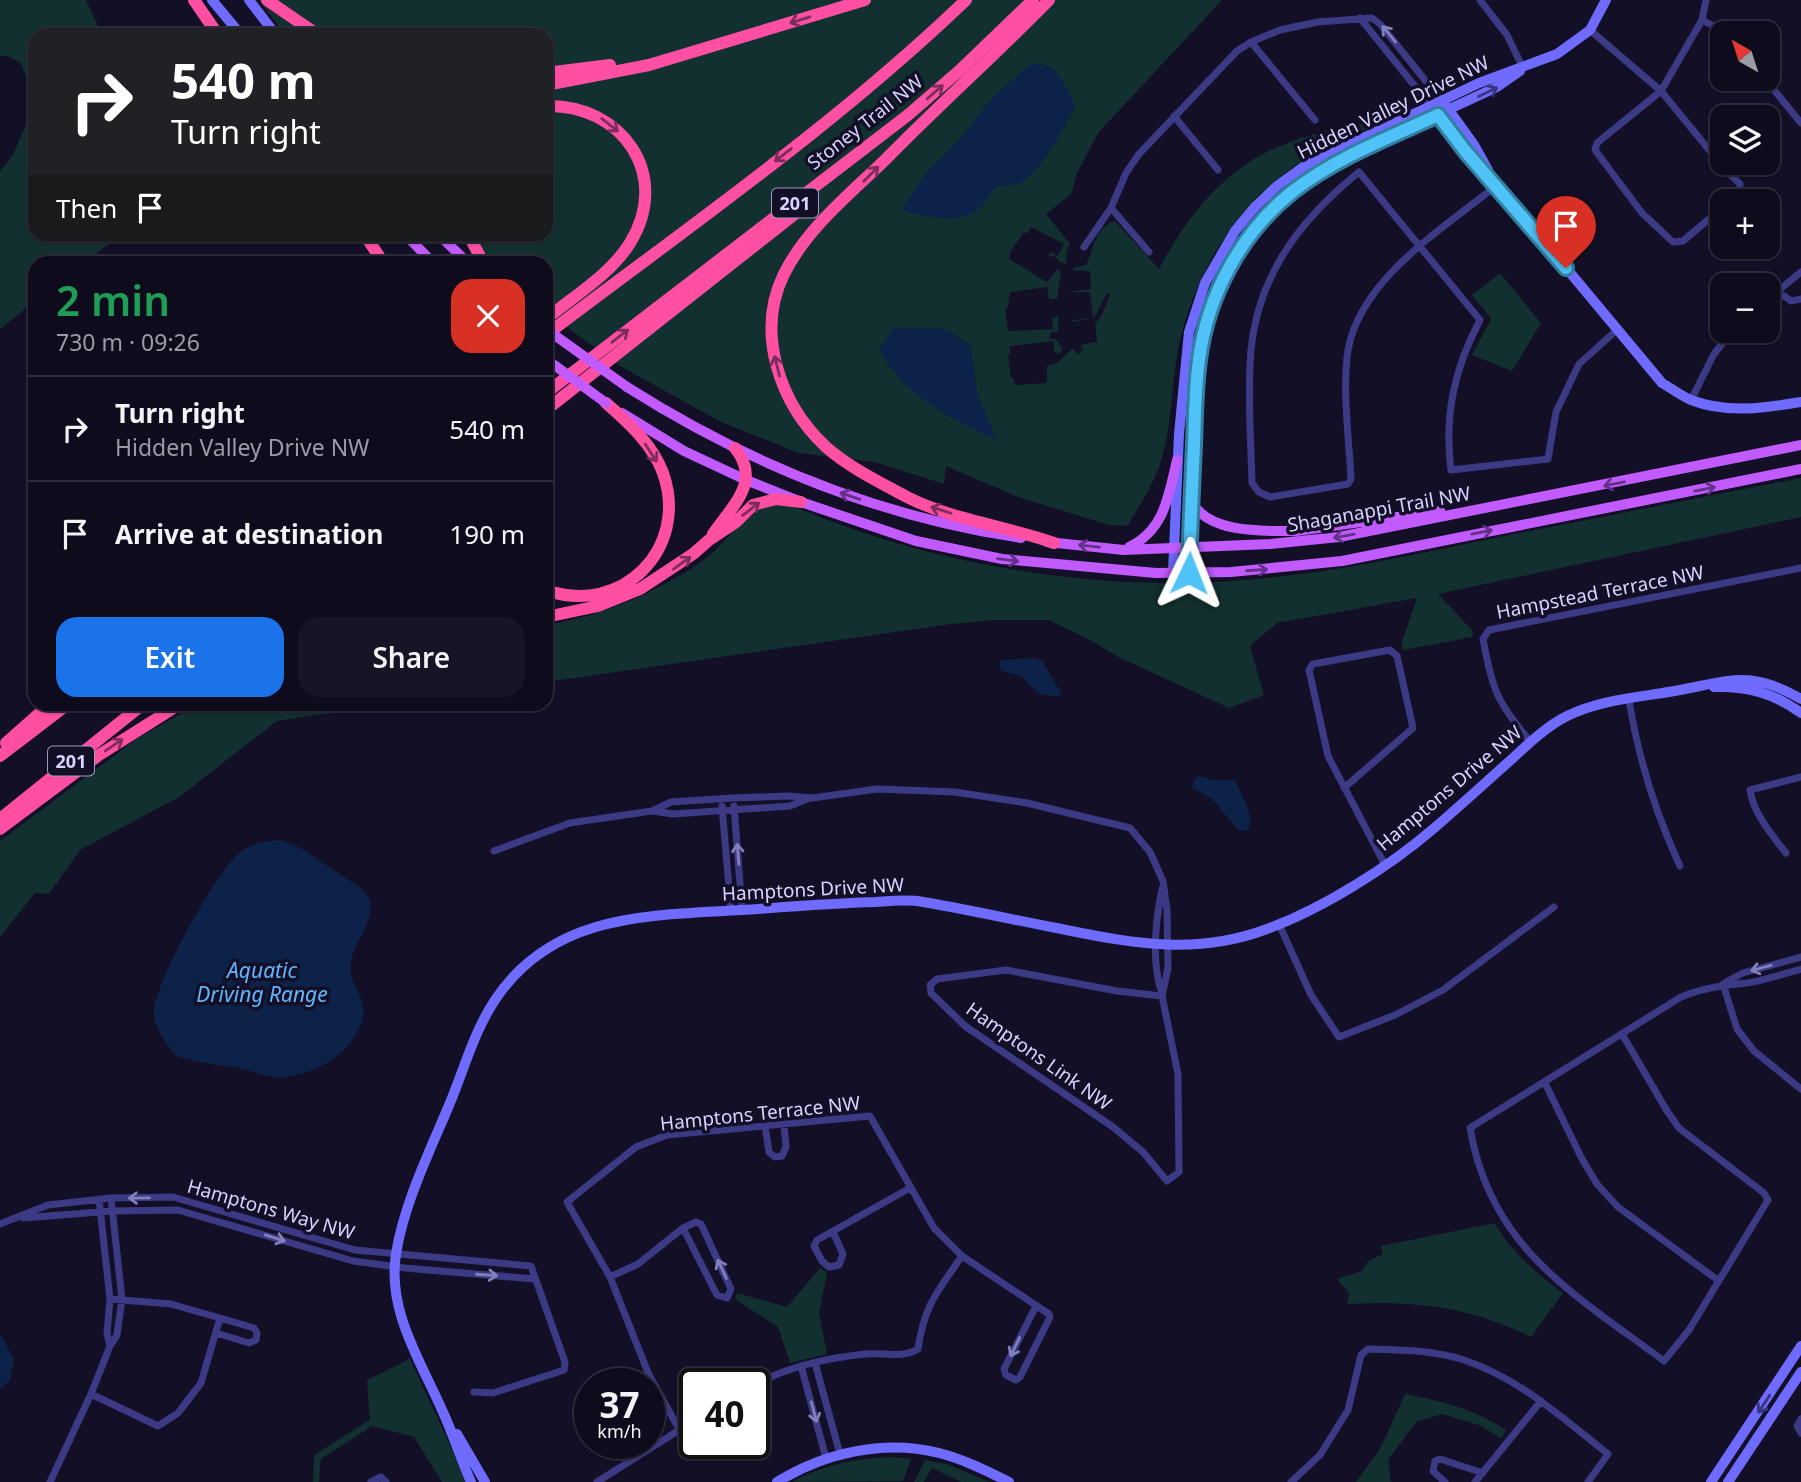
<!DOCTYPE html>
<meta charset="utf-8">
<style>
:root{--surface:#0e0b1c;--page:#171425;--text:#f1f3f6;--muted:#9b9ba3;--line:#2e2b3b;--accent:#1a73e8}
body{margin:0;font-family:"Noto Sans",sans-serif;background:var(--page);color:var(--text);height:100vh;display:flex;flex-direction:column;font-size:26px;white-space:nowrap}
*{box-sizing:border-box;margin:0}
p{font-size:23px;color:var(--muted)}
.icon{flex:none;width:38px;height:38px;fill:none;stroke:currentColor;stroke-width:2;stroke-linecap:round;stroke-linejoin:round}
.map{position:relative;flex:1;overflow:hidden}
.panel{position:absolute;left:28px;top:256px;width:525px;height:455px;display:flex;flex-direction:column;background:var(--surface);border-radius:21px;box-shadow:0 2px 5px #0004,0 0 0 2px var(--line)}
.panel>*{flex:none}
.banner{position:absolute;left:28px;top:28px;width:525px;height:214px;border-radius:21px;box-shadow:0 2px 5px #0004,0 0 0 2px var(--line);background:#202124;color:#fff;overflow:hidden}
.needle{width:46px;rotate:321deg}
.buttons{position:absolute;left:1710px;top:21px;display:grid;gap:14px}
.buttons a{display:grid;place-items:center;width:70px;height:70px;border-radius:14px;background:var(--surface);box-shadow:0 2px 5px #0004,0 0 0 2px var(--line);font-size:35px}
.speed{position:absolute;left:574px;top:1368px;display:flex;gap:14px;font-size:35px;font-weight:700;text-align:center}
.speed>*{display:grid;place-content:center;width:91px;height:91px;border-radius:50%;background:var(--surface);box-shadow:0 2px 5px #0004,0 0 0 2px var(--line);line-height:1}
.speed small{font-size:18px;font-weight:400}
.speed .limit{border:4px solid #111;border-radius:10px;background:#fff;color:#111}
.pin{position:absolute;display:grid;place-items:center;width:60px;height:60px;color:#fff;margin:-72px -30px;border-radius:50% 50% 50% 0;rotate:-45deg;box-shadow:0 0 7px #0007}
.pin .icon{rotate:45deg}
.me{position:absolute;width:77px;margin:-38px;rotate:2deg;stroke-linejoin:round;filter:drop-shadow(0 0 5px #0008)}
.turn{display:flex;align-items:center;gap:24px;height:147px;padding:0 28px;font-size:32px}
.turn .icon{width:91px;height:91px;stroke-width:2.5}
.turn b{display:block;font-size:49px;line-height:60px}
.then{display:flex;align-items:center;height:66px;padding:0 28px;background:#0003;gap:14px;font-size:26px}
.round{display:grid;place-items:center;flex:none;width:74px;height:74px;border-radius:21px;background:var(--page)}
.overview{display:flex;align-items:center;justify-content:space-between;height:119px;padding:0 28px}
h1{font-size:42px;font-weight:600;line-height:52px;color:#1e9e55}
.button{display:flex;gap:14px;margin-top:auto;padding:14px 28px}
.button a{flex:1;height:80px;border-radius:21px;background:var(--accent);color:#fff;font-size:28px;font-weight:600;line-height:80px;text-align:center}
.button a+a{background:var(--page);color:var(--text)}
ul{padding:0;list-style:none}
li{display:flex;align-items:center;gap:21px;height:105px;padding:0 28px;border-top:2px solid var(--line)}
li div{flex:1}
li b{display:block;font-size:26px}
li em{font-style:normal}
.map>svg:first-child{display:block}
.green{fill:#12302f}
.water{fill:#0c2248}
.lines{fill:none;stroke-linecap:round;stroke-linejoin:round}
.street{stroke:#3d3a85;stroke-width:7}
.secondary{stroke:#6f6bff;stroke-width:10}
.primary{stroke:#c25bff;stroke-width:10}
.highway{stroke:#ff4fa3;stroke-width:12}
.primary-bridge{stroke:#c25bff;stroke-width:10}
.oneway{stroke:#7d2c5e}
.oneway2{stroke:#837fbc}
.oneway3{stroke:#38347d}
.oneway4{stroke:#623188}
.route-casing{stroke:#337fa1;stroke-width:18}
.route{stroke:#4fc3f7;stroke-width:12}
.labels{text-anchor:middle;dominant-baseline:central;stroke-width:7;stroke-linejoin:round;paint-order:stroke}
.shield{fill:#130f26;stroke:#9e99be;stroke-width:2}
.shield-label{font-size:18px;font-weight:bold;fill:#d9d4ff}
.street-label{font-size:19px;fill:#d9d4ff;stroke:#130f26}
.water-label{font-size:21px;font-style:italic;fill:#62b6ff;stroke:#130f26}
</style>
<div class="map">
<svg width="1801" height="1482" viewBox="0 0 1801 1482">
<rect width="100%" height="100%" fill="#130f26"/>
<path class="green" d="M 0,0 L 86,0 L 102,35 L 35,35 L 35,82 L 24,73 L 21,63 L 5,55 L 0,57 Z
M 259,0 L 1222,0 L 1098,133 L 1077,173 L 1071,194 L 1046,214 L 1070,244 L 1066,253 L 1067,261 L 1065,264 L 1059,261 L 1055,256 L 1052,257 L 1048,255 L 1050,252 L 1058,256 L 1064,244 L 1031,227 L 1027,234 L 1024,232 L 1011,251 L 1009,259 L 1047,282 L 1058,269 L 1061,272 L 1057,299 L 1049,299 L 1047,287 L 1010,292 L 1008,308 L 1005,308 L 1008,331 L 1053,329 L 1052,318 L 1058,317 L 1058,332 L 1051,332 L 1049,339 L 1055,339 L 1063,349 L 1060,353 L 1055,353 L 1053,341 L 1010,346 L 1010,354 L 1008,355 L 1011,378 L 1014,379 L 1015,385 L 1047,383 L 1047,366 L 1057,363 L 1072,349 L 1078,354 L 1083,350 L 1080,345 L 1097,342 L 1095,324 L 1102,315 L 1110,295 L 1107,293 L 1094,318 L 1071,322 L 1073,320 L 1093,318 L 1090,292 L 1066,292 L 1091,289 L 1090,271 L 1072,270 L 1075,267 L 1086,265 C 1094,249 1095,226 1115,221 L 1159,269 C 1185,219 1224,169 1278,147 C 1310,133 1344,127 1378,120 L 1378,124 C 1352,136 1326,147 1301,162 C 1237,203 1193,275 1178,349 C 1171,388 1172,432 1158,470 C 1150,490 1138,508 1127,526 L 1109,525 L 1018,497 L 946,466 L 944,484 L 875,462 L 799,453 L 721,422 L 620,366 L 546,312 L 546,262 L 486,262 L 457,235 L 546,234 L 546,35 L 285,35 Z
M 35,103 L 35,234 L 121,235 L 85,262 L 35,262 L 35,301 L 0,329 L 0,171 L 13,155 Z
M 1500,273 L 1541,323 L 1512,371 L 1472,355 L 1490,321 L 1490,317 L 1472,295 Z
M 1801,478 L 1801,517 L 1438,594 L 1473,631 L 1472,637 L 1404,650 L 1401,645 L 1417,598 L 1277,623 L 1250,646 L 1264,695 L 1229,708 L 1116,656 L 1094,642 L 1049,620 L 995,620 L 951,624 L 546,682 L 546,625 C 601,617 671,587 714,552 C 729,538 742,515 761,507 C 773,502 786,506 798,508 C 932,565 1099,593 1244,580 C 1327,574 1408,556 1489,539 C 1593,519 1697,498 1801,478 Z
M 198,704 L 392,704 L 277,721 L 179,797 L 80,850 L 49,894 L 35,893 L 0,937 L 0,841 L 138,738 Z
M 1495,1223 C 1511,1252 1537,1274 1563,1293 L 1531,1337 C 1468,1306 1416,1301 1347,1304 L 1349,1293 L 1337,1279 L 1362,1271 L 1368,1261 L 1383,1254 L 1381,1246 Z
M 820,1268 L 827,1272 L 819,1313 L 827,1354 L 790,1363 L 778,1327 L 735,1299 L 737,1293 L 787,1307 Z
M 409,1357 L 447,1438 L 465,1482 L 442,1482 L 414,1437 L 372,1426 L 321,1459 L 319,1482 L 313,1482 L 314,1455 L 370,1420 L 367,1380 L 406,1361 Z
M 1405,1394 C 1441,1401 1475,1409 1506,1430 L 1501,1439 L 1482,1426 L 1442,1414 L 1416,1422 L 1388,1460 L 1391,1482 L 1356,1482 L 1380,1449 Z
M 892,1457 L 911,1459 L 903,1481 L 792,1482 C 824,1464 859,1458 892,1457 Z
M 925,1460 L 947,1464 L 989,1482 L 961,1482 L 932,1468 L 924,1482 L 914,1482 Z"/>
<path class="water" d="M 1035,63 L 1052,67 L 1069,91 L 1075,107 C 1061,132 1046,165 1022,182 C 1015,187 1004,184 996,188 C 990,192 986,204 979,209 C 959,226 924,216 901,210 L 928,170 L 959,140 L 991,99 L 1028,66 Z
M 893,328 L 947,329 L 971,346 L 977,392 L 997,441 C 950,418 905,396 879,350 Z
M 1033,658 L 1042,661 L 1062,694 L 1057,697 L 1038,693 L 1021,676 L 1002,671 L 999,666 L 1001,660 Z
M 1199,776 L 1213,780 L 1235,780 C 1241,796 1257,816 1247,831 L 1238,830 L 1213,800 L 1192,787 L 1195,779 Z
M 278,840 L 299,847 L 361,888 C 384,909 359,934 352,956 C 344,983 368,995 363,1017 C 355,1052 315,1076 281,1077 C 266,1078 254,1071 240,1068 C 233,1066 226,1066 218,1065 C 204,1064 190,1059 176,1056 C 167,1044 155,1030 154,1014 C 153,985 216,873 238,854 C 250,844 264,841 278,840 Z
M 0,1333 L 14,1359 L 10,1380 L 0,1389 Z"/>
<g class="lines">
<path class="street" d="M 1480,0 L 1507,35 L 1523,68
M 1706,0 L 1702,20 L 1661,91 L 1597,143 L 1595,150 L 1642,213 L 1673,242 L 1683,241 L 1722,208
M 1360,18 L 1430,105
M 1702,20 L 1727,33
M 1590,30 L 1661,91 L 1723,167 L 1740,184 L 1739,193 L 1729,201
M 1251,42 L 1315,120
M 1765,79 L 1801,123
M 1174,116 L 1218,170
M 1497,185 C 1444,228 1361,278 1348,350 C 1342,389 1349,439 1351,479 L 1348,484 L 1270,497 L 1259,492 L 1252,483 C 1251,444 1248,404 1250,365 C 1253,282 1296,223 1359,172 L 1480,320 C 1454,369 1444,416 1451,470 L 1548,459 L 1556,412 L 1579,364 L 1618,329
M 1111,208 L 1149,252
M 1084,247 L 1111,208 L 1126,173 L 1139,154 L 1237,51 L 1251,42 L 1280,30 L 1318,22 L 1372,18 L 1380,24 L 1441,100
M 1777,291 L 1791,301 L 1801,299
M 1768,299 L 1801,272
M 1691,400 L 1714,354 L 1732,331
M 1629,700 C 1638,757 1656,814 1680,866
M 1531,742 C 1497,703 1492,689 1483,639 L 1489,630 L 1801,568
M 1344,788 L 1413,728 L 1397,656 L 1390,650 L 1313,664 L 1309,670 L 1328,756 L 1385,865
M 722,806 L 731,911
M 734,806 L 742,910
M 653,811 L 673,814 L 790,806 L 810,798
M 494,851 L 570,823 L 652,811 L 671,802 L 733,798 L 788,796 L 812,798 L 877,789 L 955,792 L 1027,803 L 1130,828 L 1150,852 L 1163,881 L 1167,910 L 1168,968 L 1162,996
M 1786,853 C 1772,835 1753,813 1750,790 L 1801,777
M 1162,889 C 1155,923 1151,961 1162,994
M 1279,924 L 1311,995 L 1339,1037 L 1395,1015 L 1443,990 L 1554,907
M 1006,970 L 1117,991 L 1162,996 L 1178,1074 L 1179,1172 L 1167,1181 L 1143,1152 L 1113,1127 L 965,1026 L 931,993 L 930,985 L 937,979 Z
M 1726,982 L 1743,973 L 1801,957
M 1723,984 L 1737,1029 L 1754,1051 L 1801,1089
M 1622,1034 L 1667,1111 L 1679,1128 L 1764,1193 L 1768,1200 L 1689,1330 L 1664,1361 C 1574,1294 1490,1248 1470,1128 L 1681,997 C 1706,987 1721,986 1747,983 C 1765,980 1783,974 1801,969
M 1545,1083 L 1582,1159 L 1597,1184 L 1618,1207 L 1719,1281
M 765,1126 L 769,1152 L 775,1157 L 782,1156 L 786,1147 L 784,1125
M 99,1199 L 110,1299 L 107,1334 L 110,1346
M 23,1218 L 112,1211 L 178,1210 L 353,1261 L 405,1268 L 535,1279
M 0,1224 L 48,1205 L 111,1198 L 173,1197 L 355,1250 L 531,1266 L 565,1362 L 564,1370 L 493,1393 L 474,1392
M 833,1232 L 843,1254 L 839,1265 L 829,1267 L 822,1261 L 814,1246 L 817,1240 L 910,1188
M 610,1277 L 638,1264 L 683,1228 L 696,1222 L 701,1224 L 731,1289 L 727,1298 L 717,1295 L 683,1228
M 110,1299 L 171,1304 L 220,1318 L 201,1383 L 178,1413 L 158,1426 L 91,1394 L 110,1346 L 117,1335 L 122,1299 L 111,1198
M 216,1333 L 249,1343 L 256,1340 L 257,1333 L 254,1328 L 220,1318
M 815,1363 L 840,1454
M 801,1366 L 826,1458
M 754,1385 C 787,1367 828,1358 864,1354 C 882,1352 902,1359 918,1349 C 924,1305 938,1291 962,1256
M 1801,1419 L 1797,1426 L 1801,1433
M 679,1429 L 649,1375 L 610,1277 L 567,1202 L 636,1147 L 667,1135 L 870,1116 L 934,1228 L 962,1256 L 1049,1314 L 1050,1317 L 1020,1377 L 1016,1380 L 1006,1375 L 1004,1369 L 1036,1306
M 50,1482 L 91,1394
M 371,1482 L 381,1477 L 386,1482
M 597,1482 L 695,1420
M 1291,1482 L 1320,1455 L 1348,1410 L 1361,1355 L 1368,1349 C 1400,1350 1434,1350 1464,1360 C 1519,1378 1564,1419 1608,1454 L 1588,1482
M 1445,1482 L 1433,1471 L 1435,1461 L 1440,1459 L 1483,1473
M 1475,1482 L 1541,1401"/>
<path class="secondary" d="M 212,0 L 241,35
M 249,0 L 276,35
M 1446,106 L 1474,145 L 1488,170
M 1434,111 L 1466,152 L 1497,185 L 1662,383 C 1671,388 1681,396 1691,400 C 1727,414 1765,408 1801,402
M 1173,573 L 1179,434 L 1189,332 L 1205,283 L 1235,231 L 1255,207 L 1277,186 L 1306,165 L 1479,83 L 1557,54 L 1590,30 L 1606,0
M 1189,573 L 1199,360 L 1209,312 L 1230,265 L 1242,246 L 1273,208 L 1320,172 L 1348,156 L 1497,87 L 1520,71
M 1714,687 C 1747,686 1774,693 1801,713
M 457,1434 L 485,1482
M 471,1482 C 460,1458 453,1433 442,1410 C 420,1360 387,1310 396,1254 C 404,1202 432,1147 452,1098 C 465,1066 475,1030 495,1000 C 556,908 660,916 758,909 C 797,906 836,903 875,902 C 891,901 907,899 923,902 C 971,910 1019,921 1066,930 C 1136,944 1198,955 1267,929 C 1322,909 1389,867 1433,829 C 1460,806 1486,782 1513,758 C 1529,743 1547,726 1567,716 C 1601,699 1643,697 1680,690 C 1733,680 1751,670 1801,699
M 777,1482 C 824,1453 884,1439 939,1453 C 963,1459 987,1471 1009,1482
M 1711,1482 L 1801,1346
M 1728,1482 L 1801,1372"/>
<path class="primary" d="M 405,234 L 432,262
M 438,234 L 467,262
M 627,387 C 747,463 880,517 1021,538
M 622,413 L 684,451 L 746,480 L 801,502 L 916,541 L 1002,559 L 1156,573 L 1231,572 L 1342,561 L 1801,469
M 1192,502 C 1209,534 1264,531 1296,531 L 1440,511
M 1047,542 L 1124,550 L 1270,544 L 1339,537 L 1801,445
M 1129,547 C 1165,530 1169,494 1177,460"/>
<path class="highway" d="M 194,0 L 218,35
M 267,0 L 318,35
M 1049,0 C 996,54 939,105 886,159 C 850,194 807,228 784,274 C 755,333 780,404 826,447 C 850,468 879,482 907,497 C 952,520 1006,526 1054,543
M 546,73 L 610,65
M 546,85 L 649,65 L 865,0
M 546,106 C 622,104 672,175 630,243 C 611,274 574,296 546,319
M 364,234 L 383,262
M 468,234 L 483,262
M 546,335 C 688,227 837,124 966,0
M 546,393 L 908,115 L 959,71 L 1033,0
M 546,410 L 810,202
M 713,534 C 733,505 762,481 735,448
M 546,590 C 621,617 690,549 663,473 C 653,445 628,422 606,403
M 546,617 L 598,606 L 640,589 L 693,554 L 709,540 L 736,522 L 753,505 L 776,499 L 801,502
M 6,743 L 50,704
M 0,756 L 68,704
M 0,819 L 143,704
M 0,829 L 99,755 L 180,704"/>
<path class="primary-bridge" d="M 546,329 L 627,387
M 546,359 L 606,403"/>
</g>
<defs><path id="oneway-shaft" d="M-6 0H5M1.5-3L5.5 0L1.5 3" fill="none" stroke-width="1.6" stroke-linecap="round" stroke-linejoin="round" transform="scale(1.75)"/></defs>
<g class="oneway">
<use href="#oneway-shaft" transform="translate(800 20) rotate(163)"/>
<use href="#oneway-shaft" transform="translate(935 92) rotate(-41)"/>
<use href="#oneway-shaft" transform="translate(610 125) rotate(38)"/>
<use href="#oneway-shaft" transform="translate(783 155) rotate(142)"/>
<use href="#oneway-shaft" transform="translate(871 174) rotate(-45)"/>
<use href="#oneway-shaft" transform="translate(620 336) rotate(-38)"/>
<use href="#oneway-shaft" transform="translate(777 366) rotate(-104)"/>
<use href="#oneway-shaft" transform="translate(651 453) rotate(57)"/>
<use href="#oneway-shaft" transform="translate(751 509) rotate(-37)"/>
<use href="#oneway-shaft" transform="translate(941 510) rotate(-162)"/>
<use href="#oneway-shaft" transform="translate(682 563) rotate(-36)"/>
<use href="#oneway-shaft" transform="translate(114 745) rotate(-34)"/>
</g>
<g class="oneway2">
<use href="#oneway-shaft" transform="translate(1389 34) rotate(-129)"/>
<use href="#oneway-shaft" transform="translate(738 854) rotate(-95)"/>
<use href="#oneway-shaft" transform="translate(1761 968) rotate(165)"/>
<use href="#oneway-shaft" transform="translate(139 1198) rotate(179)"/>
<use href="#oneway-shaft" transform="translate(275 1238) rotate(17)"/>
<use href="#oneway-shaft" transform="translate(722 1269) rotate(-115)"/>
<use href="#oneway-shaft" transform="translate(487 1275) rotate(4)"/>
<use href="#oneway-shaft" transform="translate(1015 1347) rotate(116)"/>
<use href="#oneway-shaft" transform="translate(814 1412) rotate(75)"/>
</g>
<g class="oneway3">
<use href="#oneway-shaft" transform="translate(1488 92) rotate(-26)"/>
<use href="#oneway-shaft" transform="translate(1764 1404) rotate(123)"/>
</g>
<g class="oneway4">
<use href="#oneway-shaft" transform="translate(1614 484) rotate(169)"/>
<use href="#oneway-shaft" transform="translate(1705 489) rotate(-11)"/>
<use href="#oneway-shaft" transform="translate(850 496) rotate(-161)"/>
<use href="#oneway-shaft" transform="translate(1482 532) rotate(-11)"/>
<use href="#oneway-shaft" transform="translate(1344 536) rotate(170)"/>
<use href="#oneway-shaft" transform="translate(1089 546) rotate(-174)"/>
<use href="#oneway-shaft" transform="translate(1008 560) rotate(8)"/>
<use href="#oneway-shaft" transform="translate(1257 570) rotate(-4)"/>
</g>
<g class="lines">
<defs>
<path id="route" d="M 1189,573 C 1190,531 1192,488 1194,445 C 1195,417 1195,388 1199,360 C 1207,296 1241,233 1292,192 C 1335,158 1388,138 1438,115 L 1466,152 L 1566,268"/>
</defs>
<use href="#route" class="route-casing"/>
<use href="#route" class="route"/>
</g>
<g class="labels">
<g class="shield">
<rect x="772" y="188.5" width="46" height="29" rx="5"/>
<rect x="48" y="746.5" width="46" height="29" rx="5"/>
</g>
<g class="shield-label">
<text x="795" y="203">201</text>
<text x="71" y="761">201</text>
</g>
<g class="street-label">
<text transform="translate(1393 107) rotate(-26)">Hidden Valley Drive NW</text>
<text transform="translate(865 122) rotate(-38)">Stoney Trail NW</text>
<text transform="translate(1379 509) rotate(-10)">Shaganappi Trail NW</text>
<text transform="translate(1600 592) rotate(-11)">Hampstead Terrace NW</text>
<text transform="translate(1449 788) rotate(-40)">Hamptons Drive NW</text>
<text transform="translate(813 889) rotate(-3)">Hamptons Drive NW</text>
<text transform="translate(1039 1056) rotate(35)">Hamptons Link NW</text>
<text transform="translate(760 1113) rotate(-6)">Hamptons Terrace NW</text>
<text transform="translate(271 1209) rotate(16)">Hamptons Way NW</text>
</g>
<g class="water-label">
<text x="262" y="970">Aquatic<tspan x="262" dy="24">Driving Range</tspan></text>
</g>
</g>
</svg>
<div class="buttons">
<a><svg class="needle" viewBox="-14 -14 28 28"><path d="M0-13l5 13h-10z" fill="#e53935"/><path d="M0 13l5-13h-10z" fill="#9b9ba3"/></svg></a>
<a><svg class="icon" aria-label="layers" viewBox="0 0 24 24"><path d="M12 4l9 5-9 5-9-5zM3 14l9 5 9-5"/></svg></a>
<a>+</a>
<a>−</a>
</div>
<div class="speed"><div>37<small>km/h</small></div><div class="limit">40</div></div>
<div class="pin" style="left:1566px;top:268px;background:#d93025"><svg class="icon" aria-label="arrive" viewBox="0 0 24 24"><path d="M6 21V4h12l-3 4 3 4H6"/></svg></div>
<svg class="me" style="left:1189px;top:573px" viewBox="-20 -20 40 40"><path d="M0-17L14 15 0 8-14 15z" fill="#4fc3f7" stroke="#fff" stroke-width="4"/></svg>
<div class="banner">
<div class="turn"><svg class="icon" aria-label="right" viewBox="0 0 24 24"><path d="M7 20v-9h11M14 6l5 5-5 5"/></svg><div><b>540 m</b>Turn right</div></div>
<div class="then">Then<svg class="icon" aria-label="arrive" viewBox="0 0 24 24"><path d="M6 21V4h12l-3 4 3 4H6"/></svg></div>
</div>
<section class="panel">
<div class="overview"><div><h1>2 min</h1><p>730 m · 09:26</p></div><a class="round" style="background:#d93025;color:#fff"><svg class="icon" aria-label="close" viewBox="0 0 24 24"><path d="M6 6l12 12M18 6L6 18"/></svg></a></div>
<ul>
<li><svg class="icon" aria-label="right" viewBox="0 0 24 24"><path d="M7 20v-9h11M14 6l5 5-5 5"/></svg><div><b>Turn right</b><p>Hidden Valley Drive NW</p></div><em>540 m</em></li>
<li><svg class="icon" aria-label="arrive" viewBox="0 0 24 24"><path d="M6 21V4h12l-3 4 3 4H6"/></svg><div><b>Arrive at destination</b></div><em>190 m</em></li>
</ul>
<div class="button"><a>Exit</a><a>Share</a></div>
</section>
</div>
